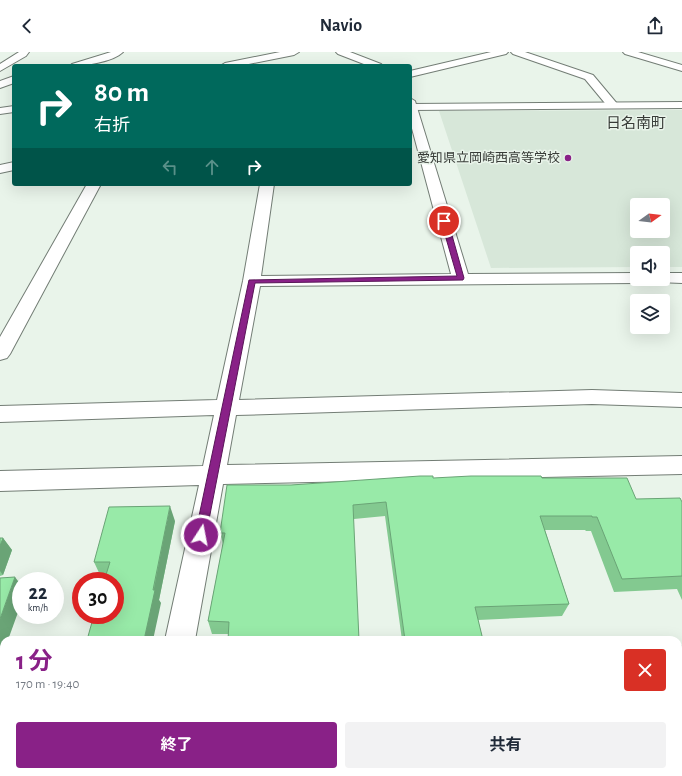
<!DOCTYPE html>
<html lang="ja">
<meta charset="utf-8">
<style>
:root{--surface:#fff;--page:#f2f2f3;--text:#1f2937;--muted:#747a83;--accent:#892187}
body{margin:0;font-family:"Alegreya Sans","Noto Sans JP",sans-serif;background:var(--page);color:var(--text);height:100vh;display:flex;flex-direction:column;font-size:15px;white-space:nowrap}
*{box-sizing:border-box;margin:0}
p{font-size:13px;color:var(--muted)}
.icon{flex:none;width:22px;height:22px;fill:none;stroke:currentColor;stroke-width:2;stroke-linecap:round;stroke-linejoin:round}
.map{position:relative;flex:1;overflow:hidden}
.panel{position:absolute;left:0px;top:584px;width:682px;height:140px;display:flex;flex-direction:column;background:var(--surface);border-radius:12px 12px 0 0;box-shadow:0 4px 16px #0002}
.panel>*{flex:none}
.guide{position:absolute;left:12px;top:12px;width:400px;height:122px;border-radius:4px;box-shadow:0 4px 16px #0002;background:#00695c;color:#fff;overflow:hidden}
.needle{width:26px;rotate:75deg}
.controls{position:absolute;left:630px;top:146px;display:grid;gap:8px}
.controls a{display:grid;place-items:center;width:40px;height:40px;border-radius:4px;background:var(--surface);box-shadow:0 4px 16px #0002;font-size:20px}
.speed{position:absolute;left:12px;top:520px;display:flex;gap:8px;font-size:20px;font-weight:700;text-align:center}
.speed>*{display:grid;place-content:center;width:52px;height:52px;border-radius:50%;background:var(--surface);box-shadow:0 4px 16px #0002;line-height:1}
.speed small{font-size:10px;font-weight:400}
.speed .limit{border:6px solid #d22;background:#fff;color:#111}
.pin{position:absolute;display:grid;place-items:center;width:34px;height:34px;color:#fff;margin:-17px;border:2px solid #fff;border-radius:50%;box-shadow:0 1px 4px #0007}
.me{position:absolute;width:44px;margin:-22px;rotate:11deg;stroke-linejoin:round;filter:drop-shadow(0 0 3px #0008)}
.turn{display:flex;align-items:center;gap:14px;height:84px;padding:0 16px;font-size:18px}
.turn .icon{width:52px;height:52px;stroke-width:2.5}
.turn b{display:block;font-size:28px;line-height:34px}
.lanes{display:flex;align-items:center;height:38px;padding:0 16px;background:#0003;justify-content:center;gap:20px;direction:ltr}
.lanes .off{opacity:.35}
.round{display:grid;place-items:center;flex:none;width:42px;height:42px;border-radius:4px;background:var(--page)}
.headline{display:flex;align-items:center;justify-content:space-between;height:68px;padding:0 16px}
h1{font-size:24px;font-weight:700;line-height:30px;color:var(--accent)}
.cta{display:flex;gap:8px;margin-top:auto;padding:8px 16px}
.cta a{flex:1;height:46px;border-radius:4px;background:var(--accent);color:#fff;font-size:16px;font-weight:700;line-height:46px;text-align:center}
.cta a+a{background:var(--page);color:var(--text)}
header{display:flex;justify-content:space-between;align-items:center;height:52px;padding:0 16px;background:var(--surface);font-size:18px;font-weight:700}
.map>svg:first-child{display:block}
.built{fill:#d7e7d9;fill-rule:evenodd}
.lines{fill:none;stroke-linecap:round;stroke-linejoin:round}
.street-casing{stroke:#737d75;stroke-width:2}
.secondary-casing{stroke:#737d75;stroke-width:2}
.street{fill:#fff;fill-rule:evenodd}
.secondary{fill:#fff;fill-rule:evenodd}
.wall{fill:#83c990}
.shaded-wall{fill:#6aa476}
.building{fill:#98eaa8;stroke:#6aa476}
.route{fill:#892187;stroke:#591558}
.poi-dot{fill:#892187;stroke:#e9f4ea;stroke-width:1.5}
.labels{text-anchor:middle;dominant-baseline:central;stroke-width:3;stroke-linejoin:round;paint-order:stroke}
.far-poi-label{font-size:13px;fill:#383c38;stroke:#e9f4ea;text-anchor:end}
.far-quarter-label{font-size:15px;fill:#383c38;stroke:#e9f4ea}
</style>
<header><svg class="icon" aria-label="back" viewBox="0 0 24 24"><path d="M15 5l-7 7 7 7"/></svg>Navio<svg class="icon" aria-label="share" viewBox="0 0 24 24"><path d="M12 15V3M7 8l5-5 5 5M5 13v7h14v-7"/></svg></header>
<div class="map">
<svg width="682" height="724" viewBox="0 0 682 724">
<rect width="100%" height="100%" fill="#e9f4ea"/>
<path class="built" d="M 682,58 L 682,215 L 663,215 L 663,201 L 637,201 L 637,215 L 491,216 L 439,59 ZM 637,153 L 663,153 L 663,179 L 637,179 Z"/>
<g class="lines">
<defs>
<path id="street" d="M 19,0 L 29,0 L 26,4 L 0,19 L 0,12 Z
M 111,0 L 123,0 C 113,10 84,14 70,14 L 72,12 Z
M 336,0 L 350,0 L 381,12 L 383,14 L 369,14 L 338,2 Z
M 491,0 L 508,0 L 506,2 L 410,25 L 410,19 Z
M 511,0 L 525,0 L 593,23 L 619,54 L 617,56 L 609,56 L 585,27 L 513,2 Z
M 623,0 L 638,0 L 682,13 L 682,19 L 625,2 Z
M 14,24 L 14,31 L 0,36 L 0,29 Z
M 410,46 L 415,49 L 468,222 L 637,221 L 637,227 L 645,227 L 643,230 L 637,231 L 260,234 L 239,348 L 592,338 L 682,341 L 682,355 L 592,352 L 236,363 L 227,413 L 682,404 L 682,422 L 223,432 L 195,588 L 165,588 L 199,433 L 0,439 L 0,419 L 203,414 L 214,363 L 0,370 L 0,354 L 217,348 L 243,229 L 260,132 L 274,132 L 261,224 L 451,222 L 410,69 Z
M 14,110 L 14,118 L 0,121 L 0,113 Z
M 87,132 L 101,132 L 10,302 L 7,306 L 0,308 L 0,285 Z
M 663,221 L 682,221 L 682,231 L 657,230 L 655,227 L 663,227 Z
M 0,664 L 4,664 L 4,698 L 0,698 Z
M 678,667 L 682,667 L 682,701 L 678,701 Z
M 137,720 L 171,720 L 171,724 L 137,724 Z"/>
<path id="secondary" d="M 280,0 L 299,0 L 294,3 L 239,14 L 220,14 L 225,11 Z
M 682,50 L 682,56 L 410,58 L 410,52 L 412,52 Z
M 14,54 L 14,60 L 0,62 L 0,56 Z"/>
</defs>
<use href="#street" class="street-casing"/>
<use href="#secondary" class="secondary-casing"/>
<use href="#street" class="street"/>
<use href="#secondary" class="secondary"/>
</g>
<path class="wall" d="M 433,426 L 542,426 L 636,447 L 682,450 L 682,548 L 677,537 L 614,540 L 591,479 L 586,479 L 585,478 L 545,478 L 569,552 L 562,564 L 478,568 L 483,588 L 402,588 L 385,464 L 354,467 L 228,582 L 212,582 L 208,569 L 223,492 L 220,481 L 291,433 Z
M 175,469 L 159,548 L 161,551 L 106,525 L 101,525 L 94,510 Z
M 0,486 L 3,486 L 12,498 L 3,523 L 0,524 Z
M 682,594 L 682,658 L 678,658 L 678,595 Z
M 498,720 L 507,720 L 576,724 L 498,724 Z"/>
<path class="shaded-wall" d="M 170,454 L 175,469 L 159,548 L 161,551 L 153,588 L 144,588 Z
M 3,486 L 12,498 L 3,523 L 0,519 L 0,494 Z
M 15,525 L 21,533 L 21,552 L 8,588 L 4,588 L 4,600 L 0,611 L 0,567 Z"/>
<path class="building" d="M 420,424 L 433,424 L 433,426 L 471,424 L 541,424 L 542,426 L 627,426 L 636,447 L 680,446 L 682,450 L 682,524 L 622,527 L 597,465 L 592,465 L 592,464 L 540,464 L 569,552 L 475,555 L 483,588 L 405,588 L 386,450 L 353,453 L 359,588 L 228,588 L 229,570 L 208,569 L 225,481 L 220,481 L 227,433 L 291,433 Z
M 170,454 L 153,538 L 155,538 L 144,588 L 87,588 L 94,563 L 115,563 L 115,529 L 104,529 L 110,510 L 94,510 L 109,455 Z
M 0,486 L 3,486 L 0,494 Z
M 15,525 L 0,567 L 0,526 Z
M 682,594 L 682,647 L 678,647 L 678,595 Z
M 203,720 L 262,720 L 378,723 L 378,724 L 202,724 Z
M 507,720 L 575,720 L 576,724 L 507,724 Z"/>
<path class="route" d="M 442,168 L 448,169 L 464,226 L 463,228 L 255,231 L 206,483 L 204,486 L 201,487 L 197,486 L 195,483 L 249,228 L 457,224 L 441,169 Z"/>
<circle class="poi-dot" cx="568" cy="106" r="4"/>
<g class="labels">
<g class="far-poi-label">
<text x="560" y="106">愛知県立岡崎西高等学校</text>
</g>
<g class="far-quarter-label">
<text x="636" y="71">日名南町</text>
</g>
</g>
</svg>
<div class="controls">
<a><svg class="needle" viewBox="-14 -14 28 28"><path d="M0-13l5 13h-10z" fill="#e53935"/><path d="M0 13l5-13h-10z" fill="#747a83"/></svg></a>
<a><svg class="icon" aria-label="sound" viewBox="0 0 24 24"><path d="M4 9h4l5-4v14l-5-4H4zM17 9q2 3 0 6"/></svg></a>
<a><svg class="icon" aria-label="layers" viewBox="0 0 24 24"><path d="M12 4l9 5-9 5-9-5zM3 14l9 5 9-5"/></svg></a>
</div>
<div class="speed"><div>22<small>km/h</small></div><div class="limit">30</div></div>
<div class="pin" style="left:444px;top:169px;background:#d93025"><svg class="icon" aria-label="arrive" viewBox="0 0 24 24"><path d="M6 21V4h12l-3 4 3 4H6"/></svg></div>
<svg class="me" style="left:201px;top:483px" viewBox="-20 -20 40 40"><circle r="17" fill="#892187" stroke="#fff" stroke-width="3"/><path d="M0-11L8 9 0 5-8 9z" fill="#fff"/></svg>
<div class="guide">
<div class="turn"><svg class="icon" aria-label="right" viewBox="0 0 24 24"><path d="M7 20v-9h11M14 6l5 5-5 5"/></svg><div><b>80 m</b>右折</div></div>
<div class="lanes"><svg class="icon off" aria-label="left" viewBox="0 0 24 24"><path d="M17 20v-9H6M10 6l-5 5 5 5"/></svg><svg class="icon off" aria-label="ahead" viewBox="0 0 24 24"><path d="M12 20V5M6 11l6-6 6 6"/></svg><svg class="icon" aria-label="right" viewBox="0 0 24 24"><path d="M7 20v-9h11M14 6l5 5-5 5"/></svg></div>
</div>
<section class="panel">
<div class="headline"><div><h1>1 分</h1><p>170 m · 19:40</p></div><a class="round" style="background:#d93025;color:#fff"><svg class="icon" aria-label="close" viewBox="0 0 24 24"><path d="M6 6l12 12M18 6L6 18"/></svg></a></div>
<div class="cta"><a>終了</a><a>共有</a></div>
</section>
</div>
